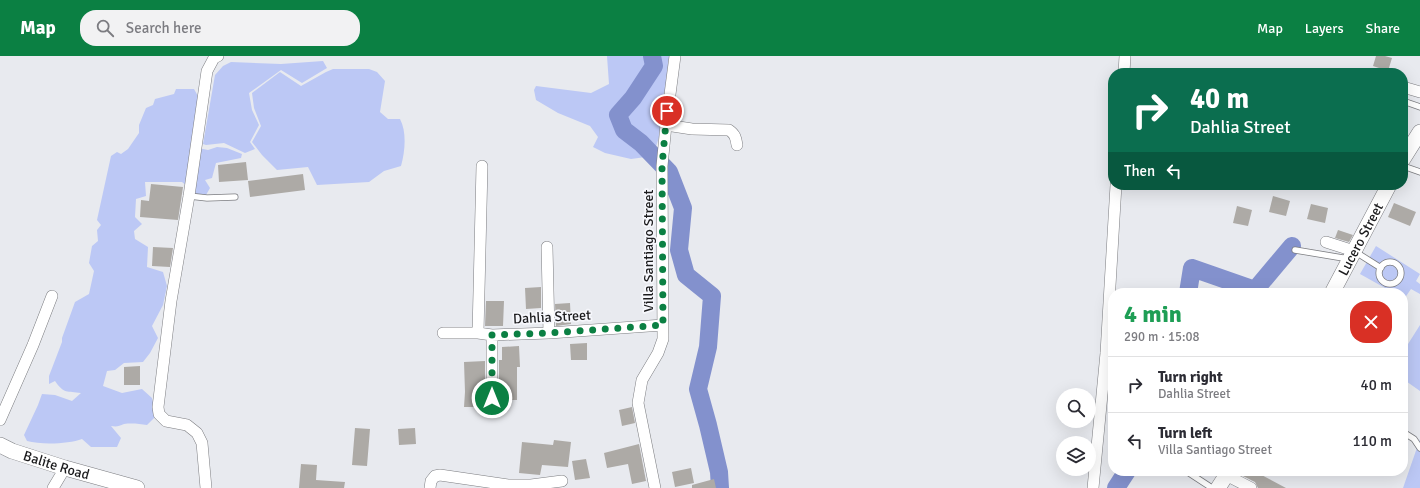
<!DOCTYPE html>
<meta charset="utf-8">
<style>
:root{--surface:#fff;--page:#f2f2f3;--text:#2b2b33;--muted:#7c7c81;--line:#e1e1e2;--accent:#0b8043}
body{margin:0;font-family:Signika,sans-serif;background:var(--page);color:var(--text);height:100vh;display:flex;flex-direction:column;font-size:15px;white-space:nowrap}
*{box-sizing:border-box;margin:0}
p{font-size:13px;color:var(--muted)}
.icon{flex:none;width:22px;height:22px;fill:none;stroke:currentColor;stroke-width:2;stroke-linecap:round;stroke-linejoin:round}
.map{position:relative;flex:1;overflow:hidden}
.drawer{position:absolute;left:1108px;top:232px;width:300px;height:188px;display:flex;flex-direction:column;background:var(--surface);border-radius:16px;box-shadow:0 4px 16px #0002}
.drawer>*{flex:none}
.guide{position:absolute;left:1108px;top:12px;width:300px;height:122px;border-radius:16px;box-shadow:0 4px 16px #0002;background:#0b6e4f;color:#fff;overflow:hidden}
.fabs{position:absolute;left:1056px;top:332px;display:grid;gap:8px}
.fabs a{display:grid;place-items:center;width:40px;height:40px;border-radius:50%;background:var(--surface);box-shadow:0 4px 16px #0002;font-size:20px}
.pin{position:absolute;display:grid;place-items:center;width:34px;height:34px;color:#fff;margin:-17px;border:2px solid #fff;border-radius:50%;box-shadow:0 1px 4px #0007}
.me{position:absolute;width:44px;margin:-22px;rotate:0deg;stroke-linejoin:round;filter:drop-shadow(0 0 3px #0008)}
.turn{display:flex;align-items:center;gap:14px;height:84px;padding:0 16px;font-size:18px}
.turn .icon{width:52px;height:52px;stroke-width:2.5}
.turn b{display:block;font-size:28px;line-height:34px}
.then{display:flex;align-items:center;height:38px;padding:0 16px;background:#0003;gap:8px;font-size:15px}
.round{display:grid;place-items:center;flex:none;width:42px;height:42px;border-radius:16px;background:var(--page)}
.head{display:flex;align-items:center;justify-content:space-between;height:68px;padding:0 16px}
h1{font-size:24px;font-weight:700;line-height:30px;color:#1e9e55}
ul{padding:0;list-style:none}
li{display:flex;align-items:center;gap:12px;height:56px;padding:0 16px;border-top:1px solid var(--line)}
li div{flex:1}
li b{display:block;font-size:15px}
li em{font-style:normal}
header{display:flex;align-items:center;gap:24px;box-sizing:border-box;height:56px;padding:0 20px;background:var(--accent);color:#fff}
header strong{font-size:19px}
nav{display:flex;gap:22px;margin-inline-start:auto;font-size:14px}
.search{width:280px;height:36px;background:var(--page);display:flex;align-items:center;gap:10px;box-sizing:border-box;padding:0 14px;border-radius:16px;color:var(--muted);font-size:15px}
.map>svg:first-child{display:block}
.green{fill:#bcc8f5}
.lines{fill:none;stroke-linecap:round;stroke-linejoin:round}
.river{stroke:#8391cd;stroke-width:18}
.building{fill:#adaaa6}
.lane-casing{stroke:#7c7d81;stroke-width:7}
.street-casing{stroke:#7c7d81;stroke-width:12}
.secondary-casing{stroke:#7c7d81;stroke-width:16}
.lane{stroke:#fff;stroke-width:5.5}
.street{stroke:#fff;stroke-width:11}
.secondary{stroke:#fff;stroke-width:15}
.route{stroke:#0b8043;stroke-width:7;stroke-dasharray:0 12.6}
.labels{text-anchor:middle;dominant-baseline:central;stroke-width:3.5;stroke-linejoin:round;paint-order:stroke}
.street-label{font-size:14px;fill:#1b1b1d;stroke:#f6f7fc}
</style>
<header>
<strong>Map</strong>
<div class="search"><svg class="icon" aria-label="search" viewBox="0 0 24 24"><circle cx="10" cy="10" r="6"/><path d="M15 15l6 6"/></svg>Search here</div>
<nav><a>Map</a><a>Layers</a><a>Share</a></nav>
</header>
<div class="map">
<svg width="1420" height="432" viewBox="0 0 1420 432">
<rect width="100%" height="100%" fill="#e8eaef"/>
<path class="green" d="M 607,0 L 669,0 L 661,75 L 653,100 L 631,103 L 605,97 L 593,91 L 598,81 L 590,70 L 558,57 L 536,44 L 534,34 L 536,30 L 591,37 L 609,28 Z
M 323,5 L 327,12 L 302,27 L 281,14 L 249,37 L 252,54 L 259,69 L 250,86 L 255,93 L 245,97 L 224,87 L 206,89 L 203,88 L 215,19 L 223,10 L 231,6 L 281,8 Z
M 333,13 L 369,13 L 377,16 L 385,25 L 380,56 L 388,63 L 400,63 C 407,76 405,96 401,110 L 384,115 L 369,126 L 317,129 L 308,111 L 277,114 L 262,99 L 252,86 L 261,70 L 254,52 L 252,37 L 280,16 L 301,30 L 326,16 Z
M 176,33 L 194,33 L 199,42 L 193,91 L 208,94 L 217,91 L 227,92 L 242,98 L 241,102 L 216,107 L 212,122 L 205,124 L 210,132 L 206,139 L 198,139 L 182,126 L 145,126 L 146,140 L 136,143 L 135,161 L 142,168 L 134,175 L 135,183 L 148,191 L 147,211 L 163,216 L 167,230 L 163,249 L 152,270 L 158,282 L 150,297 L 143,306 L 124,307 L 115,314 L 107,315 L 103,330 L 122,337 L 142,333 L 152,342 L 156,360 L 147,369 C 140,368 132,367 124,368 C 119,370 117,371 111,370 L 121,382 L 117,391 L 91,391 L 82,383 C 69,388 41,389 27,385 L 24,379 L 38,349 L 42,338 L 55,339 L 72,345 L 81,337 C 67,335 64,338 55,325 L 49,328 L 49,320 L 62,286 L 62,282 L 75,246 L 89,238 L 94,215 L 89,207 L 92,190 L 98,185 L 97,174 L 101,169 L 97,164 L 111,100 L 117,96 L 121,98 L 128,93 L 139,77 L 139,69 L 146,52 L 153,49 L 155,43 L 174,38 Z
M 1376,190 L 1420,218 L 1416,225 L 1420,228 L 1420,238 L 1411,233 L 1404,243 L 1403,242 L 1403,237 L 1394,237 L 1360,218 Z
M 1420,269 L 1420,335 L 1403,323 L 1403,296 Z
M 1420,383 L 1420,432 L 1403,432 Z"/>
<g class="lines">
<path class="river" d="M 652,0 L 654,10 L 633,42 L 618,59 L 624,74 L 641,87 L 669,116 L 683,152 L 679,194 L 686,219 L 712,240 L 708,291 L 698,333 L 708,369 L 719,416 L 720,432
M 1188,237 L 1192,212 L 1255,234 L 1292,190
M 1116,432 L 1127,415"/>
</g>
<path class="building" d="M 1376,0 L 1385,0 L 1392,2 L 1388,15 L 1373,10 Z
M 246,106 L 248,124 L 219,126 L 218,109 Z
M 303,118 L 305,134 L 250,141 L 248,125 Z
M 151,128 L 183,131 L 178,164 L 140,161 L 141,144 L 149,145 Z
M 1273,140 L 1290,145 L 1286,160 L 1269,156 Z
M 1394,147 L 1416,156 L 1410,170 L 1388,161 Z
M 1311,148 L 1328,152 L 1325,167 L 1307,163 Z
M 1237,150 L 1252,154 L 1248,170 L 1233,167 Z
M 1338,174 L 1353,179 L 1349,186 L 1335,182 Z
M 153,191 L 173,192 L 170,211 L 152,210 Z
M 541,231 L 541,252 L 526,253 L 525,232 Z
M 486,245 L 504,245 L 503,270 L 485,270 Z
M 570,247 L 571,268 L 556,270 L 555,248 Z
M 587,287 L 587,304 L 571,304 L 570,288 Z
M 519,290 L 520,311 L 517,311 L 517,344 L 504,344 L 504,330 L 499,330 L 499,304 L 502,304 L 502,291 Z
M 485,305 L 485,342 L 487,347 L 487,351 L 464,351 L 465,336 L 464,306 Z
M 140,310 L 140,329 L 124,329 L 124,311 Z
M 632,351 L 635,367 L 622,370 L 619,354 Z
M 355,372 L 370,373 L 367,410 L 352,409 Z
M 415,372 L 416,388 L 399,389 L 398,373 Z
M 554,384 L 571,386 L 568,411 L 542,409 L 540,419 L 519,417 L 522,386 L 553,389 Z
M 639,388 L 646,425 L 632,428 L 628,408 L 607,412 L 604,397 Z
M 586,403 L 590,422 L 575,424 L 572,405 Z
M 301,408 L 317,409 L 316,424 L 345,426 L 344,432 L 299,432 Z
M 691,412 L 694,427 L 675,431 L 672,416 Z
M 1246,415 L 1254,415 L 1286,432 L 1258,432 L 1255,426 L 1243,420 Z
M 714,423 L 716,432 L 692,432 L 692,429 Z"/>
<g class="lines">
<defs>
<path id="lane" d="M 1403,45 L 1420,51
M 1403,110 L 1420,116
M 189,140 L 207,142 L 235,141
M 1295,194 L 1349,203
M 1354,195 L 1381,212
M1379 217a11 11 0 1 1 22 0a11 11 0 1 1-22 0Z
M 1403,376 L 1414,383 L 1420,392
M 1186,415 L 1212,432"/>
<path id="street" d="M 1124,17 L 1125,0
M 1403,31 L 1420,36
M 666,69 L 692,73 L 729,74 C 735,78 736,82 737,89
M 1326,186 L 1354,195
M 547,191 L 549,277
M 443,277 L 478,277 L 492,279 L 549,277 L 663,269
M 478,277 L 482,110
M 492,279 L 492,342
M 0,364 L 33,289 L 52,240
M 1226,419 L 1251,432
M 53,432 L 65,412
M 206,432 L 202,387 L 197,377 L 187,369 L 166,365 L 159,358 L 158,351 L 171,245 L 189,140 L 207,15 L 214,2 L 218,0
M 430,432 L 431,425 L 435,420 L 440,419 L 508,429 L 531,429 L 562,425
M 655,432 L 638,347 L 642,324 L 658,297 L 663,283 L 662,110 L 666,69 L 675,0
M 1093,432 L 1106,297 L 1116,129"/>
<g id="secondary">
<path d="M 1403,103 L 1420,76"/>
<path id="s1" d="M 1332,237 L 1389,129"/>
<path id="s2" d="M 0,389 L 12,395 L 65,412 L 137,432"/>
<path d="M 1218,432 L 1229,415"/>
</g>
</defs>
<use href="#lane" class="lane-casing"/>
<use href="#street" class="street-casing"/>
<use href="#secondary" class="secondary-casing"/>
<use href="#lane" class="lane"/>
<use href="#street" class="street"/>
<use href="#secondary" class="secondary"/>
</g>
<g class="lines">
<path class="route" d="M 492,342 L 492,279 L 549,277 L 663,269 L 662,110 L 667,55"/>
</g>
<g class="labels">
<g class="street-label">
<text stroke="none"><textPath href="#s1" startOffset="61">Lucero Street</textPath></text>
<text transform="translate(648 195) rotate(-90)">Villa Santiago Street</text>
<text transform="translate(552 261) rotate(-3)">Dahlia Street</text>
<text stroke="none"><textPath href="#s2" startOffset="60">Balite Road</textPath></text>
</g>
</g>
</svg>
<div class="fabs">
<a><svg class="icon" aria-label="search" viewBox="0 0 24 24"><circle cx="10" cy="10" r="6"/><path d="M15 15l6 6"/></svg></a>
<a><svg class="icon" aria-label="layers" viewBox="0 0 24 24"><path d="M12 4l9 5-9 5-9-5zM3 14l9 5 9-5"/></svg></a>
</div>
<div class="pin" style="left:667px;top:55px;background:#d93025"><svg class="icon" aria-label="arrive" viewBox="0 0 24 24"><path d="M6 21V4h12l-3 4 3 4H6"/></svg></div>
<svg class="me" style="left:492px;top:342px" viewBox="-20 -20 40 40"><circle r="17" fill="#0b8043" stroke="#fff" stroke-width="3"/><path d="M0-11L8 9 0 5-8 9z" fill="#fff"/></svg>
<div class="guide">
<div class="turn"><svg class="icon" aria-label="right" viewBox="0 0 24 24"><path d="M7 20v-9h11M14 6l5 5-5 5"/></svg><div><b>40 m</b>Dahlia Street</div></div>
<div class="then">Then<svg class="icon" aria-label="left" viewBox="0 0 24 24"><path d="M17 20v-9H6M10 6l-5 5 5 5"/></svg></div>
</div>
<section class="drawer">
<div class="head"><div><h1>4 min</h1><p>290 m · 15:08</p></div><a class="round" style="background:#d93025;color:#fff"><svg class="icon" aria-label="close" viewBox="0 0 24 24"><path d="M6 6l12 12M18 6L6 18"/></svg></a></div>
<ul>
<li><svg class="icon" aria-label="right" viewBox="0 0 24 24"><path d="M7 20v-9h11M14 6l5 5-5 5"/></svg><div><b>Turn right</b><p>Dahlia Street</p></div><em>40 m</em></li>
<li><svg class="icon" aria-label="left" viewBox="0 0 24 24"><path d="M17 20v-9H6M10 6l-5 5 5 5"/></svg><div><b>Turn left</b><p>Villa Santiago Street</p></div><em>110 m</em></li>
</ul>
</section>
</div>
